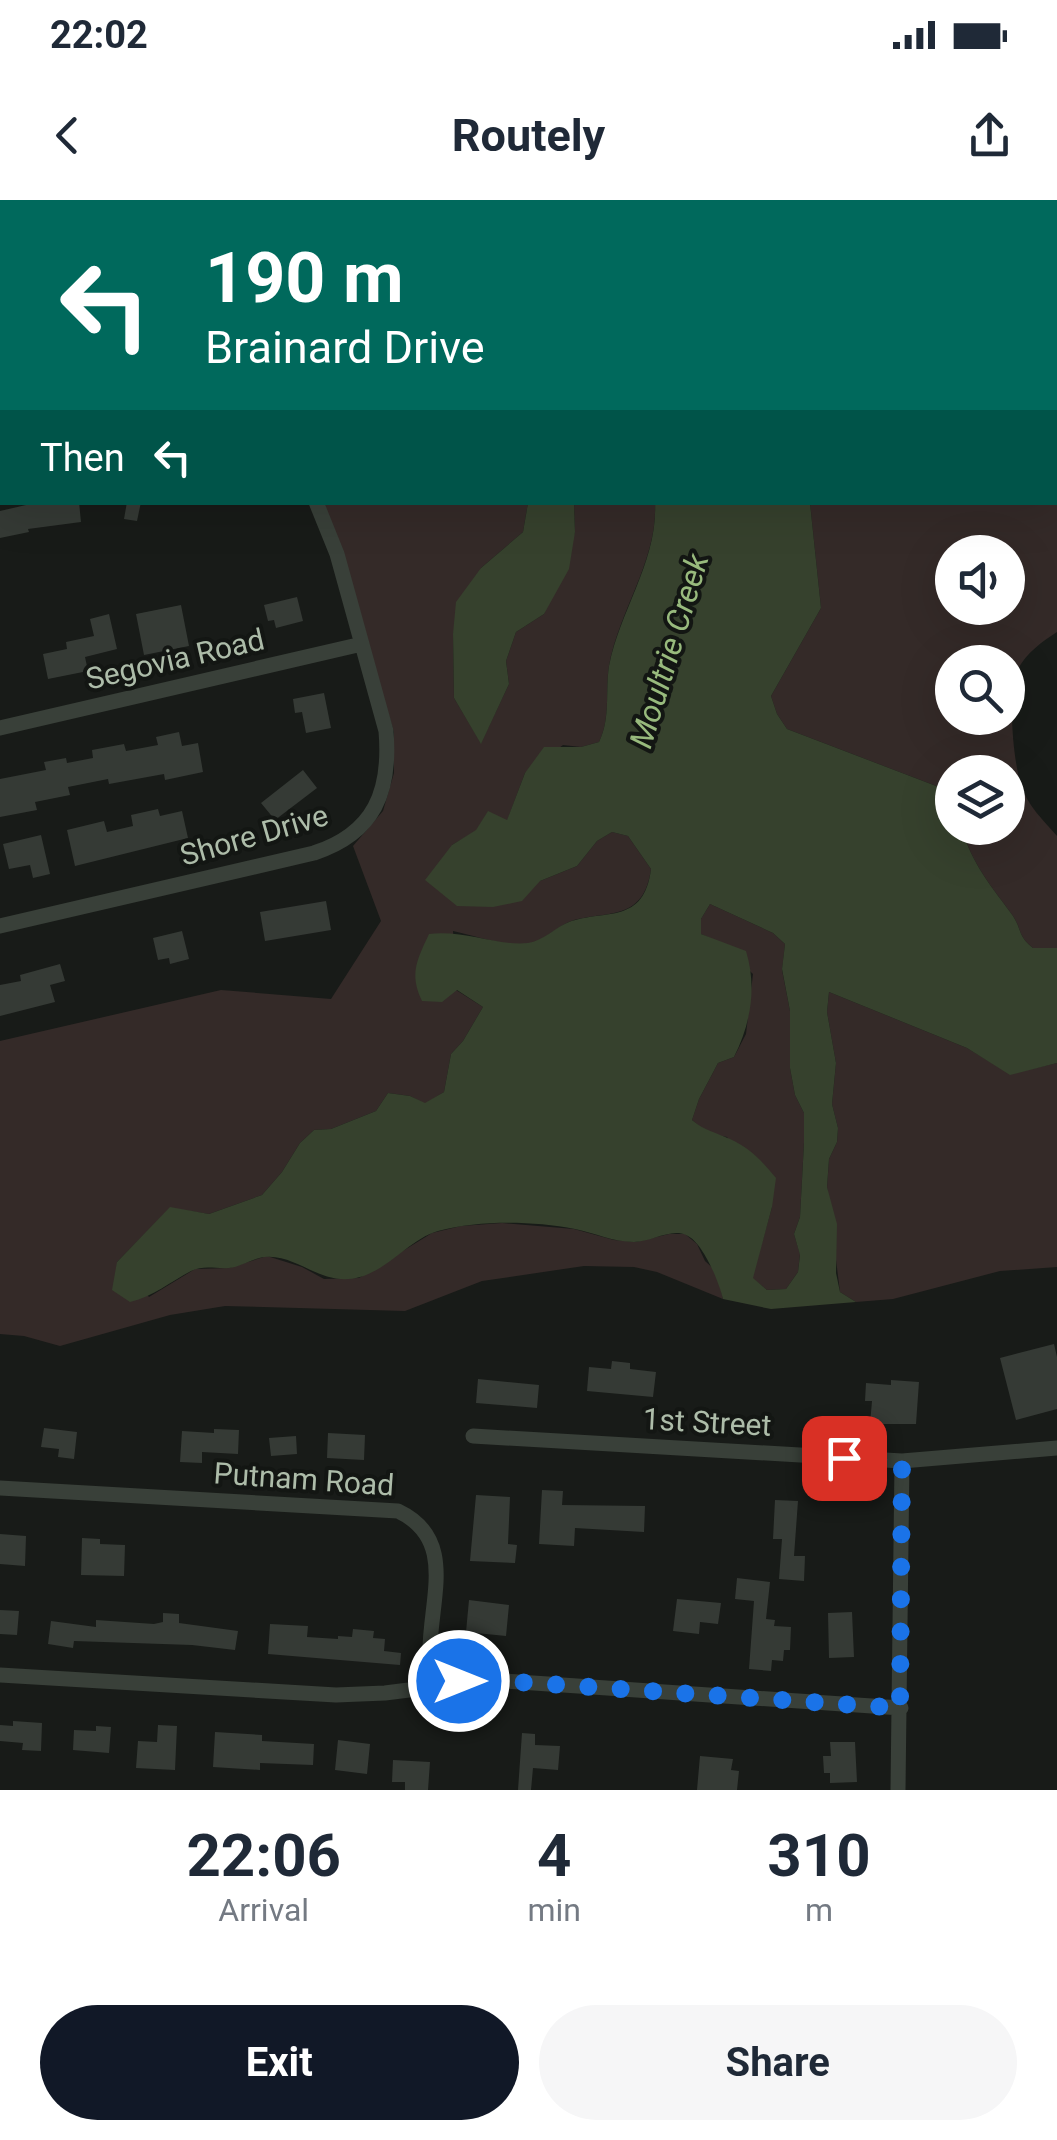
<!DOCTYPE html>
<style>
:root{--surface:#fff;--page:#f6f6f7;--text:#1f2937;--muted:#747a83;--accent:#111827}
body{margin:0;font-family:Roboto,sans-serif;background:var(--page);color:var(--text);height:100vh;display:flex;flex-direction:column;font-size:38px;white-space:nowrap}
*{box-sizing:border-box;margin:0}
p{font-size:32px;color:var(--muted)}
.icon{flex:none;width:55px;height:55px;fill:none;stroke:currentColor;stroke-width:2;stroke-linecap:round;stroke-linejoin:round}
.map{position:relative;height:1590px;overflow:hidden}
.panel{display:flex;flex-direction:column;background:var(--surface);flex:1}
.panel>*{flex:none}
.top-card{position:absolute;left:0px;top:0px;width:1058px;height:305px;box-shadow:0 10px 40px #0002;background:#00695c;color:#fff;overflow:hidden}
.buttons{position:absolute;left:935px;top:335px;display:grid;gap:20px}
.buttons a{display:grid;place-items:center;width:90px;height:90px;border-radius:50%;background:var(--surface);box-shadow:0 10px 40px #0002;font-size:50px}
.pin{position:absolute;display:grid;place-items:center;width:85px;height:85px;color:#fff;margin:-42px;border-radius:20px;box-shadow:0 5px 15px #0006}
.me{position:absolute;width:110px;margin:-55px;rotate:90deg;stroke-linejoin:round;filter:drop-shadow(0 0 8px #0008)}
.turn{display:flex;align-items:center;gap:35px;height:210px;padding:0 40px;font-size:45px}
.turn .icon{width:130px;height:130px;stroke-width:2.5}
.turn b{display:block;font-size:70px;line-height:85px}
.then{display:flex;align-items:center;height:95px;padding:0 40px;background:#0003;gap:20px;font-size:38px}
.eta{display:flex;justify-content:space-evenly;align-items:center;height:170px;text-align:center}
.eta b{font-size:60px;font-weight:700;line-height:70px}
.button{display:flex;gap:20px;margin-top:auto;padding:20px 40px}
.button a{flex:1;height:115px;border-radius:60px;background:var(--accent);color:#fff;font-size:40px;font-weight:700;line-height:115px;text-align:center}
.button a+a{background:var(--page);color:var(--text)}
.status{display:flex;justify-content:space-between;align-items:center;height:70px;padding:0 50px;background:var(--surface);direction:ltr}
.status svg{height:28px;fill:currentColor}
header{display:flex;justify-content:space-between;align-items:center;height:130px;padding:0 40px;background:var(--surface);font-size:45px;font-weight:700}
.map>svg:first-child{display:block}
.green{fill:#342a28;fill-rule:evenodd}
.water{fill:#36412d;fill-rule:evenodd}
.building{fill:#353a35}
.lines{fill:none;stroke-linecap:round;stroke-linejoin:round}
.minor{stroke:#394039;stroke-width:15}
.route{stroke:#1a73e8;stroke-width:18;stroke-dasharray:0 32.4}
.labels{text-anchor:middle;dominant-baseline:central;stroke-width:8;stroke-linejoin:round;paint-order:stroke}
.street-label{font-size:30px;fill:#adbca9;stroke:#131613}
.water-label{font-size:32px;font-style:italic;fill:#98ba7d;stroke:#131613}
</style>
<div class="status"><b>22:02</b><svg viewBox="0 0 49 12"><path d="M0 12V9h3v3zM5 12V6h3v6zM10 12V3h3v9zM15 12V0h3v12zM26 1h20v11H26zM47 4h2v5h-2z"/></svg></div>
<header><svg class="icon" aria-label="back" viewBox="0 0 24 24"><path d="M15 5l-7 7 7 7"/></svg>Routely<svg class="icon" aria-label="share" viewBox="0 0 24 24"><path d="M12 15V3M7 8l5-5 5 5M5 13v7h14v-7"/></svg></header>
<div class="map">
<svg width="1057" height="1590" viewBox="0 0 1057 1590">
<rect width="100%" height="100%" fill="#181b18"/>
<path class="green" d="M 97,0 L 269,0 L 271,2 L 99,2 Z
M 579,0 L 1057,0 L 1057,432 C 1042,442 1027,452 1018,469 C 1007,493 1013,560 1021,585 C 1027,605 1044,621 1057,636 L 1057,748 L 1033,748 C 1018,736 1022,730 1013,716 C 992,687 971,663 962,628 L 1008,628 L 1008,572 L 952,572 L 952,601 L 944,589 L 787,529 L 777,514 L 771,496 L 821,408 L 810,303 L 1055,302 L 1055,2 ZM 952,352 L 1008,352 L 1008,408 L 952,408 ZM 952,462 L 1008,462 L 1008,518 L 952,518 Z
M 324,303 L 528,303 L 523,332 L 481,368 L 453,434 L 454,498 L 481,543 L 509,484 L 506,461 L 516,432 L 544,414 L 575,332 L 574,303 L 655,303 C 658,360 619,410 609,466 C 605,491 611,518 599,542 L 581,547 L 563,545 L 525,573 L 507,621 L 488,612 L 476,631 L 452,645 L 540,681 L 577,666 L 597,641 L 612,632 L 628,636 L 651,669 C 644,720 610,711 574,720 C 558,725 546,740 531,743 C 508,748 476,736 453,731 L 456,790 L 483,807 L 463,841 L 451,854 L 444,892 L 425,904 L 410,896 L 388,893 L 376,911 L 331,929 L 314,930 L 300,943 L 282,972 L 262,995 L 209,1014 L 170,1008 L 117,1062 L 149,1097 L 195,1069 L 229,1068 L 267,1056 L 302,1067 L 324,1079 L 359,1078 L 432,1033 L 461,1026 L 502,1023 L 574,1029 L 614,1040 L 636,1042 L 669,1034 L 685,1034 L 697,1044 L 705,1061 L 717,1072 L 723,1099 L 657,1072 L 634,1067 L 584,1066 L 482,1081 L 405,1111 L 225,1106 L 170,1115 L 60,1146 L 24,1136 L 0,1134 L 0,841 L 221,790 L 331,799 L 381,721 L 353,646 L 383,611 L 394,573 L 394,532 Z
M 710,704 L 773,733 L 785,744 L 782,770 L 790,811 L 790,868 L 795,895 L 804,913 L 804,943 L 800,1017 L 794,1034 L 800,1054 L 798,1072 L 786,1089 L 767,1090 L 752,1078 L 772,1007 L 727,937 L 707,933 L 692,920 L 699,899 L 718,863 L 734,857 L 746,834 L 753,774 L 721,743 L 701,734 L 701,719 Z
M 829,792 L 967,848 L 1010,874 L 1057,863 L 1057,1067 L 1000,1071 L 893,1099 L 856,1102 L 840,1092 L 827,987 L 829,959 L 837,942 L 838,928 L 832,904 L 836,863 L 827,812 Z"/>
<path class="water" d="M 269,0 L 448,0 L 448,2 L 271,2 Z
M 528,303 L 574,303 L 575,332 L 569,369 L 544,414 L 516,432 L 506,461 L 509,484 L 481,544 L 454,498 L 453,434 L 456,402 L 481,368 L 523,332 Z
M 655,303 L 810,303 L 821,408 L 771,496 L 777,514 L 787,529 L 944,589 L 952,601 L 952,628 L 962,628 C 971,663 992,687 1013,716 C 1022,730 1018,736 1033,748 L 1057,748 L 1057,863 L 1010,875 L 967,848 L 829,792 L 827,812 L 836,863 L 832,904 L 838,928 L 837,942 L 829,959 L 827,987 L 837,1024 L 836,1073 L 840,1092 L 856,1102 L 771,1109 L 723,1099 C 719,1082 703,1042 686,1035 C 671,1028 651,1042 634,1042 C 613,1042 595,1033 575,1029 C 532,1021 481,1020 438,1031 C 410,1039 389,1069 360,1077 C 322,1088 298,1054 265,1057 C 253,1058 241,1067 229,1068 C 215,1069 204,1065 191,1071 C 170,1082 154,1096 130,1102 L 112,1090 L 117,1062 L 170,1007 L 209,1014 L 262,995 L 282,972 L 300,943 L 314,930 L 331,929 L 376,911 L 388,893 L 410,896 L 425,903 L 444,892 L 451,854 L 463,841 L 483,807 L 457,790 L 442,802 L 422,801 C 409,774 417,760 429,734 C 466,730 495,746 528,743 C 543,741 556,727 569,722 C 605,709 644,725 651,669 L 628,636 L 612,632 L 597,641 L 577,666 L 540,681 L 522,701 L 493,707 L 457,706 L 425,680 L 452,645 L 476,630 L 488,611 L 507,620 L 525,573 L 544,547 L 581,547 L 599,542 C 611,518 605,491 609,466 C 620,410 658,360 655,303 ZM 710,704 L 773,733 L 785,744 L 782,769 L 790,811 L 790,868 L 795,895 L 804,913 L 804,943 L 800,1017 L 794,1034 L 800,1055 L 798,1072 L 786,1089 L 767,1090 L 753,1078 L 772,1007 L 776,978 C 762,961 750,948 730,939 C 715,932 705,931 692,920 L 699,899 L 718,863 L 734,857 C 751,823 757,787 746,751 L 701,734 L 701,719 Z"/>
<path class="building" d="M 39,302 L 79,302 L 81,322 L 28,329 L 29,332 L 0,338 L 0,311 Z
M 127,302 L 141,302 L 137,321 L 124,319 Z
M 297,397 L 303,421 L 276,428 L 274,420 L 268,421 L 264,405 Z
M 181,405 L 189,446 L 144,455 L 136,414 Z
M 109,414 L 117,449 L 85,457 L 88,471 L 48,479 L 43,454 L 67,449 L 66,442 L 94,436 L 90,419 Z
M 324,493 L 331,528 L 306,533 L 302,512 L 295,513 L 293,499 Z
M 179,532 L 182,546 L 198,543 L 203,572 L 165,580 L 164,574 L 109,584 L 108,579 L 68,587 L 70,595 L 35,602 L 37,610 L 0,617 L 0,579 L 46,570 L 44,562 L 66,558 L 67,563 L 93,558 L 92,550 L 124,544 L 126,551 L 158,545 L 156,537 Z
M 303,570 L 317,588 L 275,620 L 261,603 Z
M 158,609 L 160,616 L 182,611 L 188,638 L 75,666 L 67,630 L 104,621 L 107,632 L 133,626 L 131,615 Z
M 41,635 L 50,674 L 33,678 L 30,665 L 9,669 L 3,644 Z
M 326,701 L 331,730 L 265,741 L 260,712 Z
M 182,731 L 189,759 L 170,764 L 169,758 L 158,760 L 153,738 Z
M 60,764 L 65,781 L 50,785 L 55,802 L 0,816 L 0,785 L 21,781 L 20,775 Z
M 1054,1144 L 1057,1157 L 1057,1209 L 1016,1220 L 1000,1158 Z
M 612,1161 L 630,1163 L 630,1169 L 656,1172 L 653,1197 L 587,1191 L 589,1167 L 611,1169 Z
M 478,1179 L 539,1185 L 537,1208 L 476,1203 Z
M 891,1180 L 919,1182 L 916,1224 L 870,1224 L 872,1201 L 865,1201 L 866,1183 L 891,1185 Z
M 44,1228 L 77,1232 L 74,1259 L 58,1257 L 59,1249 L 41,1247 Z
M 214,1229 L 239,1230 L 238,1254 L 202,1252 L 202,1263 L 180,1262 L 182,1231 L 214,1233 Z
M 328,1233 L 365,1235 L 364,1260 L 327,1258 Z
M 296,1236 L 297,1254 L 271,1256 L 269,1238 Z
M 542,1290 L 563,1291 L 562,1305 L 645,1306 L 644,1332 L 575,1328 L 574,1346 L 539,1344 Z
M 476,1295 L 510,1297 L 508,1344 L 517,1345 L 515,1363 L 470,1361 Z
M 775,1300 L 798,1301 L 794,1356 L 805,1356 L 804,1381 L 779,1379 L 782,1339 L 773,1339 Z
M 0,1334 L 26,1336 L 25,1366 L 0,1364 Z
M 82,1338 L 100,1339 L 100,1344 L 125,1345 L 124,1376 L 81,1375 Z
M 737,1378 L 770,1382 L 766,1419 L 775,1420 L 774,1426 L 791,1427 L 790,1450 L 784,1450 L 783,1461 L 772,1460 L 771,1471 L 749,1469 L 754,1401 L 735,1399 Z
M 677,1399 L 721,1403 L 718,1424 L 700,1422 L 699,1434 L 673,1431 Z
M 469,1400 L 509,1405 L 506,1436 L 466,1432 Z
M 0,1410 L 19,1411 L 17,1435 L 0,1434 Z
M 852,1412 L 854,1457 L 829,1458 L 828,1413 Z
M 163,1413 L 179,1414 L 179,1423 L 238,1431 L 235,1450 L 192,1445 L 74,1441 L 73,1448 L 48,1444 L 51,1421 L 96,1427 L 96,1420 L 154,1424 L 163,1422 Z
M 270,1424 L 308,1426 L 307,1437 L 338,1439 L 338,1436 L 352,1437 L 353,1429 L 374,1431 L 373,1438 L 385,1439 L 384,1451 L 401,1453 L 400,1465 L 268,1454 Z
M 13,1521 L 42,1523 L 41,1551 L 22,1550 L 23,1543 L 0,1541 L 0,1525 L 13,1526 Z
M 158,1525 L 177,1526 L 175,1570 L 136,1568 L 138,1541 L 157,1542 Z
M 96,1526 L 111,1527 L 109,1553 L 73,1550 L 74,1530 L 96,1531 Z
M 215,1532 L 262,1535 L 262,1541 L 314,1544 L 313,1565 L 260,1563 L 260,1570 L 213,1567 Z
M 522,1533 L 535,1534 L 535,1545 L 560,1546 L 558,1570 L 533,1568 L 531,1590 L 518,1590 Z
M 338,1540 L 370,1544 L 367,1574 L 335,1570 Z
M 830,1542 L 855,1542 L 857,1582 L 830,1583 L 830,1573 L 824,1573 L 823,1556 L 831,1556 Z
M 700,1556 L 733,1559 L 731,1570 L 739,1571 L 737,1590 L 697,1590 Z
M 393,1560 L 430,1562 L 428,1590 L 405,1590 L 405,1582 L 392,1582 Z"/>
<g class="lines">
<path class="minor" d="M 88,0 L 90,2
M 0,68 L 2,68
M 0,263 L 2,262
M 0,528 L 362,444
M 0,726 L 314,653 C 375,633 391,591 386,531 L 337,354 L 316,302
M 473,1236 L 902,1261 L 1057,1248
M 0,1288 L 398,1311 C 470,1345 414,1426 435,1485
M 0,1475 L 336,1495 L 385,1493 L 488,1480 L 901,1508
M 898,1590 L 902,1261"/>
</g>
<g class="lines">
<path class="route" d="M 459,1481 L 488,1480 L 900,1508 L 902,1261 L 844,1258"/>
</g>
<g class="labels">
<g class="street-label">
<text transform="translate(175 459) rotate(-13)">Segovia Road</text>
<text transform="translate(254 635) rotate(-16)">Shore Drive</text>
<text transform="translate(707 1222) rotate(3)">1st Street</text>
<text transform="translate(304 1279) rotate(4)">Putnam Road</text>
</g>
<g class="water-label">
<text transform="translate(669 451) rotate(-73)">Moultrie Creek</text>
</g>
</g>
</svg>
<div class="buttons">
<a><svg class="icon" aria-label="sound" viewBox="0 0 24 24"><path d="M4 9h4l5-4v14l-5-4H4zM17 9q2 3 0 6"/></svg></a>
<a><svg class="icon" aria-label="search" viewBox="0 0 24 24"><circle cx="10" cy="10" r="6"/><path d="M15 15l6 6"/></svg></a>
<a><svg class="icon" aria-label="layers" viewBox="0 0 24 24"><path d="M12 4l9 5-9 5-9-5zM3 14l9 5 9-5"/></svg></a>
</div>
<div class="pin" style="left:844px;top:1258px;background:#d93025"><svg class="icon" aria-label="arrive" viewBox="0 0 24 24"><path d="M6 21V4h12l-3 4 3 4H6"/></svg></div>
<svg class="me" style="left:459px;top:1481px" viewBox="-20 -20 40 40"><circle r="17" fill="#1a73e8" stroke="#fff" stroke-width="3"/><path d="M0-11L8 9 0 5-8 9z" fill="#fff"/></svg>
<div class="top-card">
<div class="turn"><svg class="icon" aria-label="left" viewBox="0 0 24 24"><path d="M17 20v-9H6M10 6l-5 5 5 5"/></svg><div><b>190 m</b>Brainard Drive</div></div>
<div class="then">Then<svg class="icon" aria-label="left" viewBox="0 0 24 24"><path d="M17 20v-9H6M10 6l-5 5 5 5"/></svg></div>
</div>
</div>
<section class="panel">
<div class="eta">
<div><b>22:06</b><p>Arrival</p></div>
<div><b>4</b><p>min</p></div>
<div><b>310</b><p>m</p></div>
</div>
<div class="button"><a>Exit</a><a>Share</a></div>
</section>
